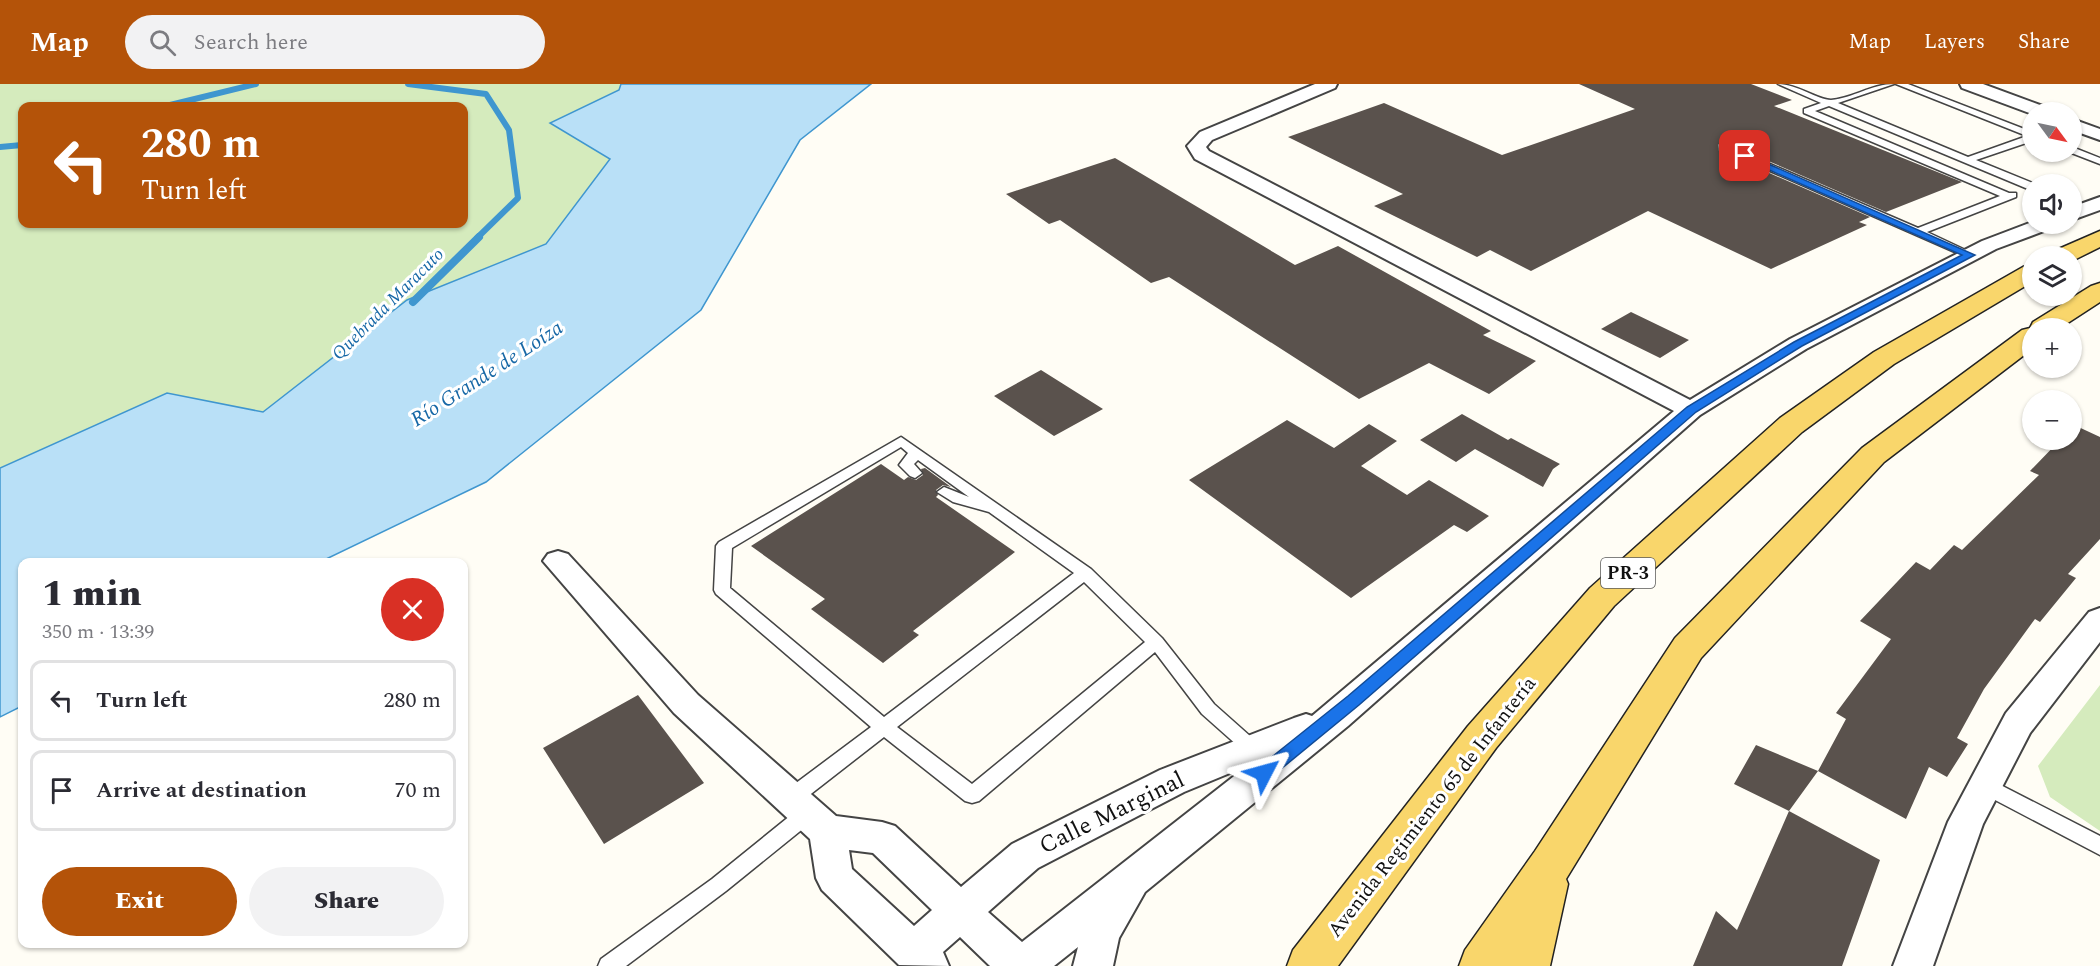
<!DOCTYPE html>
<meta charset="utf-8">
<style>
:root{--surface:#fff;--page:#f2f2f3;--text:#2b2b33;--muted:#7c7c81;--line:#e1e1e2;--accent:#b45309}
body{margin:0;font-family:Spectral,serif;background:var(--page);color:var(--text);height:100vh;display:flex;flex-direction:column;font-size:22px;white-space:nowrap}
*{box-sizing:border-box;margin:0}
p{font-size:20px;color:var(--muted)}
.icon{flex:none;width:33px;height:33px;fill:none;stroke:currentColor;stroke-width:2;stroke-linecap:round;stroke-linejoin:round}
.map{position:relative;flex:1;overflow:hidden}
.panel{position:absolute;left:18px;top:474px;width:450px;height:390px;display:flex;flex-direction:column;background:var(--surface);border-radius:12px;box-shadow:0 2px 4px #0004}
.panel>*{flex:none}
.banner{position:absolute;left:18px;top:18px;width:450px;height:126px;border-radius:12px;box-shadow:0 2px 4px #0004;background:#b45309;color:#fff;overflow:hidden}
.needle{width:39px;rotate:123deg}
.buttons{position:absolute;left:2022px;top:18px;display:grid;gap:12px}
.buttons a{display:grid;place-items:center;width:60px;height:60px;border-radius:50%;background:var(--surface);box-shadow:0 2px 4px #0004;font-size:30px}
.pin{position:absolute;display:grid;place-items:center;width:51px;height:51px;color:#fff;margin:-26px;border-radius:12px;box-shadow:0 3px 9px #0006}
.me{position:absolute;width:66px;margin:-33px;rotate:51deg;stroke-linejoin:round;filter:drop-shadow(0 0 4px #0008)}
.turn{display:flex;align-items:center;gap:21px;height:126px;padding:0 24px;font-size:27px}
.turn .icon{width:78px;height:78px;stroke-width:2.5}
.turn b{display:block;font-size:42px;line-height:51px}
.round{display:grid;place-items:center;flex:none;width:63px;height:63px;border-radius:32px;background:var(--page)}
.summary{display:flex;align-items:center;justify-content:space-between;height:102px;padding:0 24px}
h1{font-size:36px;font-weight:800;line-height:45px}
.button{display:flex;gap:12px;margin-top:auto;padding:12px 24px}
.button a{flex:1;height:69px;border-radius:36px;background:var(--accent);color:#fff;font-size:24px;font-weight:800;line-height:69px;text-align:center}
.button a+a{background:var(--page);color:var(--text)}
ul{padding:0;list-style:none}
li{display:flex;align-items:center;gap:18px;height:81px;margin:0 12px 9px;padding:0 12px;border:3px solid var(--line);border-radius:12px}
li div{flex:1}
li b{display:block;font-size:22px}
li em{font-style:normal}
header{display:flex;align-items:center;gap:36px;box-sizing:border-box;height:84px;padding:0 30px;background:var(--accent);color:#fff}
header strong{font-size:28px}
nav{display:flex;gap:33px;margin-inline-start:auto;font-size:21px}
.search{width:420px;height:54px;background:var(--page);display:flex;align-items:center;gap:15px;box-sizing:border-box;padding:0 21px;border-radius:33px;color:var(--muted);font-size:22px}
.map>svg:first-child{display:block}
.green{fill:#d5ebbd;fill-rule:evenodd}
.water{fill:#b9e0f7;stroke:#3f96cf;stroke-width:1.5}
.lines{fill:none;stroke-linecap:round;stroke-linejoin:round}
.stream-far1{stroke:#3f96cf;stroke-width:6}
.stream{stroke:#3f96cf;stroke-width:8}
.building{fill:#5a524d}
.lane-casing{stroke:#444;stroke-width:3}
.street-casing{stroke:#444;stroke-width:4}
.primary-casing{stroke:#222;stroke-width:3}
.lane{fill:#fff;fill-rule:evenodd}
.street{fill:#fff;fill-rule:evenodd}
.primary{fill:#f9d66b;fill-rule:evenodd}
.route{fill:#1a73e8;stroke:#114b97;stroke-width:1.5}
.labels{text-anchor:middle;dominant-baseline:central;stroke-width:6;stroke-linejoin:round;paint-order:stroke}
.far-water-label{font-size:18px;font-style:italic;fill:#1768a6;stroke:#fff}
.shield{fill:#fff;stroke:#585858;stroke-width:1.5}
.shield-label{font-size:18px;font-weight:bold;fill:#111}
.street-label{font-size:20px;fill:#111;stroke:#fff}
.water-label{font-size:21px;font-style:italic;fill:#1768a6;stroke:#fff}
.near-street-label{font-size:24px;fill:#111;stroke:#fff}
</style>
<header>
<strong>Map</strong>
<div class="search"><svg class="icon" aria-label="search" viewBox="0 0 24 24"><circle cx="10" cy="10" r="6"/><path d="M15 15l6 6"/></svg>Search here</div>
<nav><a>Map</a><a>Layers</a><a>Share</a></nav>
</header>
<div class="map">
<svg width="2100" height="882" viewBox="0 0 2100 882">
<rect width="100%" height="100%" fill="#fffdf5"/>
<path class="green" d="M 0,0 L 621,0 L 619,6 L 551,39 L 610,75 L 546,160 L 407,216 L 263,328 L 167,309 L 0,384 ZM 22,22 L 464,22 L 464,140 L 22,140 Z
M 2100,601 L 2100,747 L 2050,713 L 2038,682 Z"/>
<path class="water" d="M 621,0 L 871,0 L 800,56 L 701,226 L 486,398 L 320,478 L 22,478 L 22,622 L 0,633 L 0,384 L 167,309 L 263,328 L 407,216 L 546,160 L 610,75 L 550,39 L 619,6 Z"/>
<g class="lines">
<path class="stream-far1" d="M 408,0 L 486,10 L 509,46 L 518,114 L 477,154
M 166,22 L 256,0
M 0,63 L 22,61"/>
<path class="stream" d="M 413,218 L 479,153"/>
</g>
<path class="building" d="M 1579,0 L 1751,0 L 1792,16 L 1774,22 L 1962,98 L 1886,128 L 1727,59 L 1720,59 L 1718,61 L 1719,67 L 1870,133 L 1859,138 L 1867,141 L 1771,185 L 1648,127 L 1531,187 L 1490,166 L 1477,173 L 1374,122 L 1403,110 L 1288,53 L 1384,19 L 1502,71 L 1635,25 Z
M 1115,74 L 1295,181 L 1338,162 L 1491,247 L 1483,251 L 1536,277 L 1489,310 L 1429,279 L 1359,315 L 1169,193 L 1151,199 L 1060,136 L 1049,140 L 1006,110 Z
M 1631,228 L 1689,256 L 1660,274 L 1601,245 Z
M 1041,286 L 1103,325 L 1054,352 L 994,312 Z
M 1462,330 L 1508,356 L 1511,354 L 1560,380 L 1553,385 L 1543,403 L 1475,365 L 1456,378 L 1420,356 Z
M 1287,336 L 1334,364 L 1369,340 L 1397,357 L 1361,382 L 1407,411 L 1429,396 L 1489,432 L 1467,448 L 1454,441 L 1351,514 L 1189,396 Z
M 2072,340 L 2100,353 L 2100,455 L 2068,490 L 2076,494 L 2040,538 L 2035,535 L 1984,605 L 1957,654 L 1968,660 L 1947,693 L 1929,683 L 1906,735 L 1818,687 L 1846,635 L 1836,629 L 1891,555 L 1860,537 L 1916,478 L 1930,486 L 1954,461 L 1962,466 L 2039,391 L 2030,387 L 2060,356 L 2072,356 Z
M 881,380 L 904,396 L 908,393 L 916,396 L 923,391 L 921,385 L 925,384 L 951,403 L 943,401 L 936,406 L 938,411 L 936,413 L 1015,468 L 913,547 L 919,551 L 883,579 L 811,525 L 825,515 L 751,462 Z
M 638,611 L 704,699 L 604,760 L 543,664 Z
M 1756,661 L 1818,687 L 1789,727 L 1734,700 Z
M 1789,727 L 1880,776 L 1842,882 L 1693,882 L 1716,827 L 1737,846 Z"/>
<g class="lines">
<defs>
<path id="lane" d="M 1778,0 C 1797,0 1818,16 1831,16 C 1853,14 1872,0 1894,0 L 1838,19 L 1968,73 L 2027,52 L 1896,0 L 1908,0 L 2032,48 L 2032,57 L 1976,76 L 2035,100 L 2032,100 L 2032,106 L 2028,105 L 1829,22 L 1815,27 L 2009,109 L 2016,109 L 2016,113 L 1927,148 L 1976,171 L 1970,174 L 1966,173 L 1720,65 L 1720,61 L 1726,61 L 1918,144 L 2000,112 L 1804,29 L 1804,25 L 1821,19 Z
M 2072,63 L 2100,74 L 2100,80 L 2069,68 L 2072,68 Z
M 2072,117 L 2088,123 L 2089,125 L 2084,128 L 2072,124 Z
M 901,353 L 1091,485 L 1162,554 L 1214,620 L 1259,660 L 1262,665 L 1259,670 L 1253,672 L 1247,670 L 1202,630 L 1155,568 L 979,717 L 972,719 L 965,717 L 884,653 L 798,720 L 791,722 L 784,720 L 782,714 L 784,708 L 871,643 L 716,510 L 714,506 L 716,462 L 719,458 ZM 901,363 L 908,369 L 899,381 L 910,392 L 915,394 L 922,389 L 914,380 L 918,376 L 969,413 L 944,403 L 937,408 L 953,418 L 989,428 L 1074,489 L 884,633 L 730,504 L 732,464 ZM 1084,498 L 1145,558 L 972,700 L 897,643 Z
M 1985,693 L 2100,752 L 2100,771 L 1978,707 L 1976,701 L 1978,695 Z
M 808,721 L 815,723 L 818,729 L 815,735 L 726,807 L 626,882 L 598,882 L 601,875 L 712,795 L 801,723 Z"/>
<path id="street" d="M 1315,0 L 1337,0 L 1335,4 L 1212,56 L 1206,63 L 1209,67 L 1690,316 L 1790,255 L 1982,157 L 2032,138 L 2032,140 L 2055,140 L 2052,144 L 1996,165 L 1806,265 L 1700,331 L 1348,642 L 1145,808 L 1119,854 L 1113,882 L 1073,882 L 1078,863 L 1054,882 L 990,882 L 960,853 L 943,868 L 949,882 L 899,881 L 822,806 L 816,794 L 810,755 L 674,629 L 543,477 L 548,470 L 558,467 L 568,470 L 698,611 L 836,732 L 882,738 L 895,742 L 961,803 L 1012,760 L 1160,686 L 1294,634 L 1306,630 L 1312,632 L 1674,327 L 1195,75 L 1187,62 L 1200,48 ZM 1247,682 L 1022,858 L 988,828 L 1038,784 L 1184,708 ZM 849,766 L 873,769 L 932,826 L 914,842 L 852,785 Z
M 1960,0 L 1983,0 L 2048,24 L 2051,28 L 2032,28 L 2032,30 L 1962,4 Z
M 2072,35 L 2100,45 L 2100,56 L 2072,46 Z
M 2100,113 L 2100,126 L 2072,136 L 2072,123 Z
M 2100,524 L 2100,558 L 2030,649 L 1983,740 L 1933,882 L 1893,882 L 1948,738 L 2006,629 L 2089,528 Z"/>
<path id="primary" d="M 2100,147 L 2100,163 L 2072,177 L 2072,172 L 2051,172 L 2054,167 Z
M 2032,180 L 2032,198 L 1894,280 L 1802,348 L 1614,522 L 1496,664 L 1338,882 L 1287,882 L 1293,866 L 1468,642 L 1590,504 L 1780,334 L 1874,268 L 2023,183 Z
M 2100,199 L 2100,218 L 2060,244 L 2032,244 L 2032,265 L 1884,378 L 1701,574 L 1566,795 L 1568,800 L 1550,882 L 1459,882 L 1465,866 L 1535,767 L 1675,554 L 1862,364 L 2022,246 L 2030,244 L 2033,238 L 2091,202 Z"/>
</defs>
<use href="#lane" class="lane-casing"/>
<use href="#street" class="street-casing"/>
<use href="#primary" class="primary-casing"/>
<use href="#lane" class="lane"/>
<use href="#street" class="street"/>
<use href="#primary" class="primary"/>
</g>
<path class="route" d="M 1742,71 L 1748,71 L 1975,171 L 1802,262 L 1696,328 L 1359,621 L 1270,694 L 1264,696 L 1258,694 L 1255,689 L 1258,684 L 1348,612 L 1687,323 L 1794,258 L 1962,171 L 1742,74 Z"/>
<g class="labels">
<g class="far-water-label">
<text transform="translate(388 220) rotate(-45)">Quebrada Maracuto</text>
</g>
<rect class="shield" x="1601" y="474" width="54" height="30" rx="4.5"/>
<g class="shield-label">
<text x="1628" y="489">PR-3</text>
</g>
<g class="street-label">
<text transform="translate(1432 723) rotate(-52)">Avenida Regimiento 65 de Infantería</text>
</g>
<g class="water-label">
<text transform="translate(487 290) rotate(-33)">Río Grande de Loíza</text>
</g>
<g class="near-street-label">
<text transform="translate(1112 729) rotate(-26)">Calle Marginal</text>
</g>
</g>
</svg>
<div class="buttons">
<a><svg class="needle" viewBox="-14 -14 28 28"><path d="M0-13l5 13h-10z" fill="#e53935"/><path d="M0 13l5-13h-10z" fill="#7c7c81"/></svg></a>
<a><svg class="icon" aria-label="sound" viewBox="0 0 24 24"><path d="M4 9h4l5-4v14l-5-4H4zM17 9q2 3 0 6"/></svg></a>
<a><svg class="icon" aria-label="layers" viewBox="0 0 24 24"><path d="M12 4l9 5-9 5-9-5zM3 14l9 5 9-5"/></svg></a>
<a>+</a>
<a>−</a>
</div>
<div class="pin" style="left:1745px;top:72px;background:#d93025"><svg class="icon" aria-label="arrive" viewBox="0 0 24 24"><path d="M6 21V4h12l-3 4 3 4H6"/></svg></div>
<svg class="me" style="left:1264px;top:689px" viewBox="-20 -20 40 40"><path d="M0-17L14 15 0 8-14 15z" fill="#1a73e8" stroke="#fff" stroke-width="4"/></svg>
<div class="banner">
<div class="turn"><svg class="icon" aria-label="left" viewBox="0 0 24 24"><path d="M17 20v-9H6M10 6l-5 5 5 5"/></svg><div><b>280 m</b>Turn left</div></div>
</div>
<section class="panel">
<div class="summary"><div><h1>1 min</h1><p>350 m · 13:39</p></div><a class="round" style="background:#d93025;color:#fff"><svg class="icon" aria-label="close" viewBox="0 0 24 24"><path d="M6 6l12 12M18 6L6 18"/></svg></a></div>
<ul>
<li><svg class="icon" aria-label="left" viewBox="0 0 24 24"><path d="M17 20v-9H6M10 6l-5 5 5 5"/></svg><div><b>Turn left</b></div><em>280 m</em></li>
<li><svg class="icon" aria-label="arrive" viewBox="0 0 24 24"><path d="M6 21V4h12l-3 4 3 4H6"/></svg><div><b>Arrive at destination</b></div><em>70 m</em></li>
</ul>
<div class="button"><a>Exit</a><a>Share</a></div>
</section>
</div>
